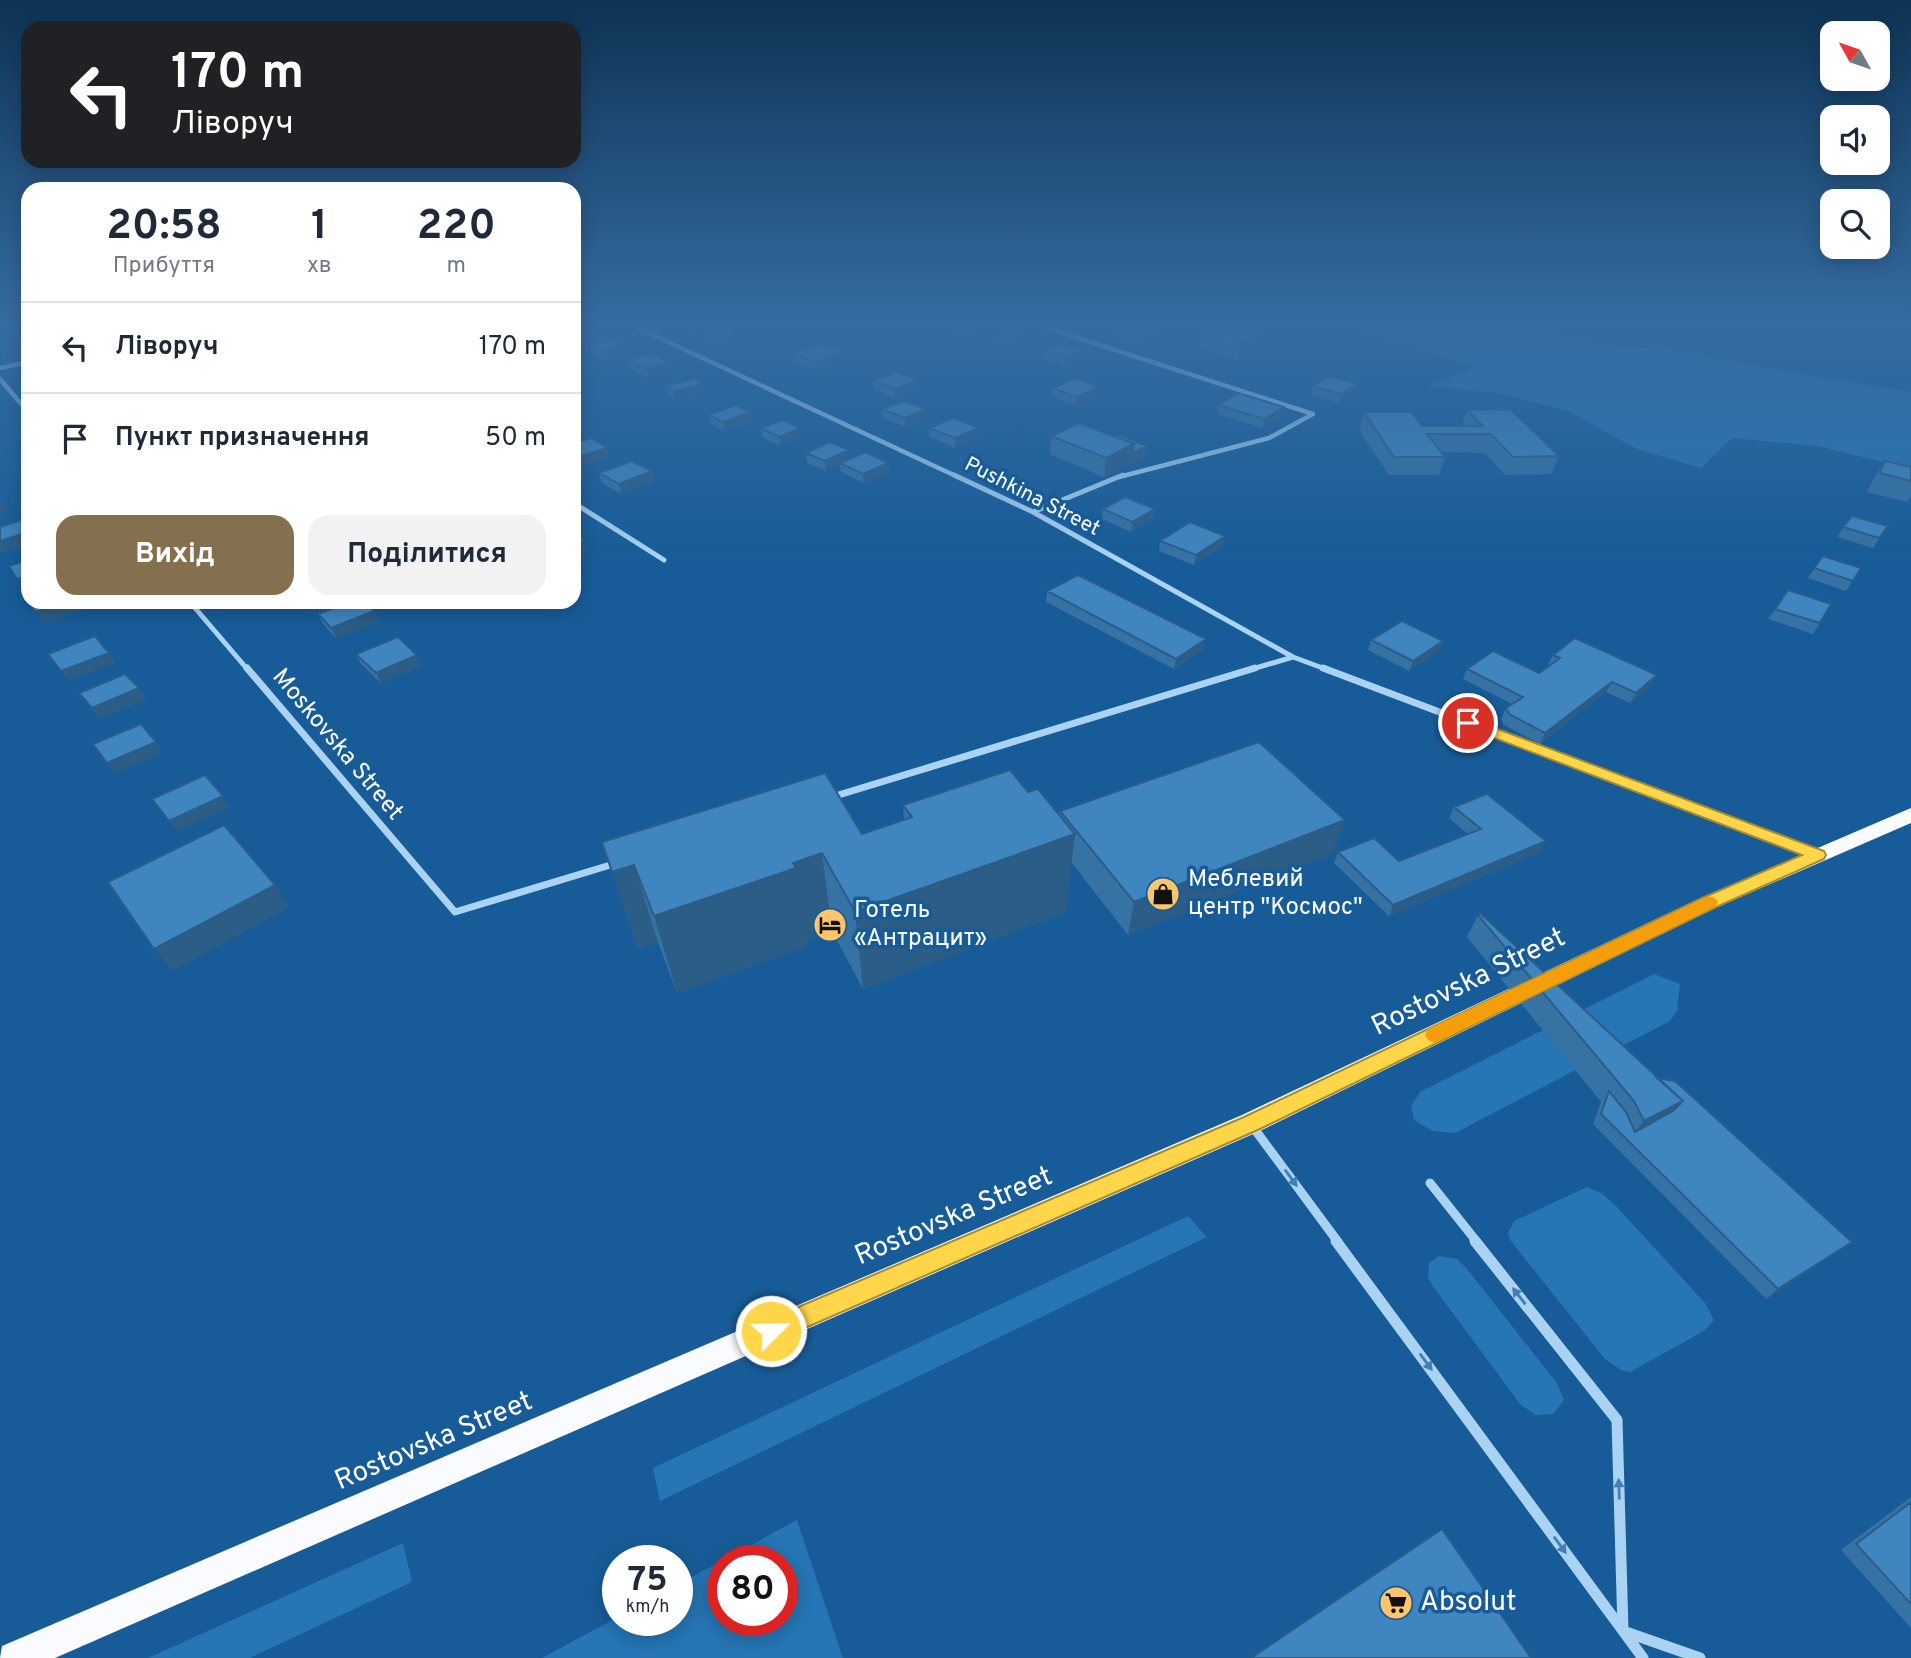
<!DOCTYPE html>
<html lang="uk">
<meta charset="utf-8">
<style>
:root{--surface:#fff;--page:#f2f2f3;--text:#1f2937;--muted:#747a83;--line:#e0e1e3;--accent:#846f4e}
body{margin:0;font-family:Overpass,sans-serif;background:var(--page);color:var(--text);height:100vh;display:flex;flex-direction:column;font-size:26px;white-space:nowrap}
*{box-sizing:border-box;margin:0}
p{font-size:23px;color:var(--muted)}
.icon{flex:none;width:38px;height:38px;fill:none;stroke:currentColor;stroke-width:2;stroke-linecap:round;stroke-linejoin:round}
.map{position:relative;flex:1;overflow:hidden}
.drawer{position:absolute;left:21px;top:182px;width:560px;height:427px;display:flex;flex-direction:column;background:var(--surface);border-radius:21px;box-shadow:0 4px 18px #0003}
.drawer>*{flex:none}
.top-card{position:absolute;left:21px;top:21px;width:560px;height:147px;border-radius:21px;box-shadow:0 4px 18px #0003;background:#202124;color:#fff;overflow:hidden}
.needle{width:46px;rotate:310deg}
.controls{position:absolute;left:1820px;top:21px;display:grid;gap:14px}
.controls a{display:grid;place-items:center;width:70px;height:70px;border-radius:14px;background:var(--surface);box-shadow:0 4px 18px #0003;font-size:35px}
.speed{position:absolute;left:602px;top:1545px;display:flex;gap:14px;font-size:35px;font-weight:700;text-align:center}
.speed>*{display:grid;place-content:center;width:91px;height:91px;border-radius:50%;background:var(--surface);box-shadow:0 4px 18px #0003;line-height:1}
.speed small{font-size:18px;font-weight:400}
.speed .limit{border:10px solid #d22;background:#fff;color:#111}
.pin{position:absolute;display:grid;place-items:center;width:60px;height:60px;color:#fff;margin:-30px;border:4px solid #fff;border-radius:50%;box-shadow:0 2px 7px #0007}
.me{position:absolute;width:77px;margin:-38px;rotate:67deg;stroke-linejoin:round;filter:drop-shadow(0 0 5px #0008)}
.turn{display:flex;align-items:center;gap:24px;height:147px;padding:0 35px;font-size:32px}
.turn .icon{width:91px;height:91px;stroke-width:2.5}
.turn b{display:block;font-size:49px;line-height:60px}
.eta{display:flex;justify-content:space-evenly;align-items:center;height:119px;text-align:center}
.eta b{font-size:42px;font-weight:700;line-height:49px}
.primary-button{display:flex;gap:14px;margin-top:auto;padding:14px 35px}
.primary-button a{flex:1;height:80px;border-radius:21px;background:var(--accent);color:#fff;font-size:28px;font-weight:700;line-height:80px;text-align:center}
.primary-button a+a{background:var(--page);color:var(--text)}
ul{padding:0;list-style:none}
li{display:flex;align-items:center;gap:21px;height:91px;padding:0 35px;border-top:2px solid var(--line)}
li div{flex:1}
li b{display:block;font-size:26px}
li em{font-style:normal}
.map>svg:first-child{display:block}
.green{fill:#2675b4;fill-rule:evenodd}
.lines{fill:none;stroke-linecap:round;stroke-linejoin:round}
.minor-far4{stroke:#aad2f2;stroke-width:4.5}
.minor-far3{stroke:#aad2f2;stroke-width:5}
.minor-far2{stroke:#aad2f2;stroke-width:7}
.minor-far1{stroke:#aad2f2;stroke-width:9}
.minor{stroke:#aad2f2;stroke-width:11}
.trunk{fill:#fafcff;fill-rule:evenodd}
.wall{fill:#3672a4}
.shaded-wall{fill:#2c5d86}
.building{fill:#3f85bf;stroke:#2c5d86;stroke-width:2}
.oneway{fill:#437fb3}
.route{fill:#ffd54a;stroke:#a68a30;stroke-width:2}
.slow{fill:#f59e0b}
.labels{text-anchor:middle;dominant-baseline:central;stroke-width:7;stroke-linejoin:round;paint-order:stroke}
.far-street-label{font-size:21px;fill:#fff;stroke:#175c98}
.street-label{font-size:24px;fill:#fff;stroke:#175c98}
.poi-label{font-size:24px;fill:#fff;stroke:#175c98;text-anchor:start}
.near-street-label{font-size:28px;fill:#fff;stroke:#175c98}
.near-poi-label{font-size:28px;fill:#fff;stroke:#175c98;text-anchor:start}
</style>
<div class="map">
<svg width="1911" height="1658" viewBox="0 0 1911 1658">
<rect width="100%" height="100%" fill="#175c98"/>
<path class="green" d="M 1355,327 L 1532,327 L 1615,348 L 1666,347 L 1766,368 L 1911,392 L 1911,469 L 1817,446 L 1732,438 L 1701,468 L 1637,449 L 1568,411 L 1497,393 L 1429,386 L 1474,367 Z
M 1654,974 L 1680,984 L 1677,1011 L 1670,1021 L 1455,1133 L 1433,1131 L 1414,1120 L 1411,1106 L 1420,1092 Z
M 1587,1187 L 1603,1194 L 1616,1206 L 1705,1303 L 1714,1320 L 1704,1331 L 1630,1372 L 1621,1370 L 1605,1359 L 1510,1240 L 1508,1233 L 1514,1221 Z
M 1188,1216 L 1207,1237 L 660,1501 L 653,1468 Z
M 1439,1256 L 1457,1259 L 1467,1269 L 1557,1383 L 1564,1400 L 1553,1414 L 1535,1415 L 1520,1404 L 1432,1285 L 1428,1277 L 1429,1263 Z
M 797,1520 L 843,1658 L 542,1658 L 618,1617 L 618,1620 L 677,1620 L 677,1585 ZM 782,1561 L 782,1620 L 723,1620 L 723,1561 Z
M 403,1543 L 412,1582 L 250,1658 L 148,1658 Z"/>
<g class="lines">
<path class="minor-far4" d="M 636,327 L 958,477
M 1044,327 L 1313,414 L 1269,438 L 1119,477
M 0,368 L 28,362
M 0,379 L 28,412"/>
<path class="minor-far3" d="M 954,475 L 1033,512 L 1293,657
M 574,503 L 664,560
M 1033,512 L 1123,475
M 190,602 L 248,670
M 1249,670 L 1293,657 L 1328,670"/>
<path class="minor-far2" d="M 247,668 L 455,912 L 617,863
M 1323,668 L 1817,855
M 832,797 L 1255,668"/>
<path class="minor-far1" d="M 1253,1127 L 1338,1242
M 1430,1183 L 1477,1242"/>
<path class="minor" d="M 1336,1241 L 1643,1658
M 1475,1241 L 1617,1420 L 1623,1630
M 1623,1631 L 1700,1658"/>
<path class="trunk" d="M 1911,808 L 1911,823 L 1715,908 L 1260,1131 L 55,1658 L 0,1658 L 2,1646 L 1242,1115 L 1701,898 Z"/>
</g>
<path class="wall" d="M 684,327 L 707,327 L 693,331 Z
M 952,327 L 993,327 L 973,335 Z
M 1110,327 L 1161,328 L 1160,336 L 1142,344 L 1110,334 Z
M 702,330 L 744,341 L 721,348 L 703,339 Z
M 1201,331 L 1263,347 L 1238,360 L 1198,347 Z
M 995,333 L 1031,333 L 1030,341 L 1015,348 L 995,341 Z
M 626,344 L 628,353 L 605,360 L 592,353 L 590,345 Z
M 1042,349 L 1082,359 L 1065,366 L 1041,358 Z
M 794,353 L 845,360 L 817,370 L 795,362 Z
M 628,360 L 668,362 L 669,370 L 647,377 L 630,369 Z
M 918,380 L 918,389 L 894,398 L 874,390 L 873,381 Z
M 666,386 L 704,393 L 675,400 L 668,395 Z
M 1313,386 L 1354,393 L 1339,403 L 1311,395 Z
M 1099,387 L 1098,396 L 1076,405 L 1052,397 L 1053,388 Z
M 1219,405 L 1284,407 L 1282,416 L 1262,428 L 1217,414 Z
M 882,409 L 926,418 L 905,427 L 883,418 Z
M 1467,410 L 1559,456 L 1551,474 L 1505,475 L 1485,453 L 1442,452 L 1445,457 L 1439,475 L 1389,475 L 1359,430 L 1364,412 L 1422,426 L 1462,426 Z
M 750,412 L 751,421 L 724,431 L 711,424 L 709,415 Z
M 761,428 L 802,437 L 780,446 L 762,437 Z
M 929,428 L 979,428 L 978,437 L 955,448 L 930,437 Z
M 1051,436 L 1146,456 L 1104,477 L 1049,454 Z
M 574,443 L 609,457 L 578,468 L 574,465 Z
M 806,453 L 888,463 L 889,472 L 863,483 L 841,472 L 840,464 L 826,471 L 807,463 Z
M 1885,461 L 1911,467 L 1911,496 L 1907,502 L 1867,492 L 1873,480 Z
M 652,471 L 654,481 L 621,494 L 602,483 L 599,473 Z
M 1103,509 L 1155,509 L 1153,518 L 1131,532 L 1102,519 Z
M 1888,526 L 1873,548 L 1837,537 L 1843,527 Z
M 1225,536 L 1223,546 L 1194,565 L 1159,551 L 1160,541 Z
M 1823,556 L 1861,568 L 1846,591 L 1808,578 Z
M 1047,591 L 1204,649 L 1174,669 L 1046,602 Z
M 1775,609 L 1820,623 L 1813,634 L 1768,619 Z
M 374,611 L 379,622 L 336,638 L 323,624 L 318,614 Z
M 1371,640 L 1439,651 L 1409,671 L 1368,650 Z
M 356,654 L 422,666 L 381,683 L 361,664 Z
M 1553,655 L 1657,675 L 1651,686 L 1630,703 L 1606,692 L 1540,744 L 1504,725 L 1501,719 L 1506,708 L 1512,704 L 1463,679 L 1467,669 L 1539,673 L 1549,666 L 1548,665 Z
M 139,688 L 146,699 L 100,718 L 87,704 L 79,693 Z
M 1028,792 L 1059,815 L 1060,811 L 1333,853 L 1128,935 L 1071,862 L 1066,912 L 863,989 L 832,931 L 807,940 L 807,946 L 677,993 L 658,942 L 638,949 L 602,842 L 862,834 L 904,820 L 903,805 Z
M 1454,807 L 1540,852 L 1389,916 L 1334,863 L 1338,852 L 1399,861 L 1468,834 L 1449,818 Z
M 1478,915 L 1657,1078 L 1852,1242 L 1839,1251 L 1766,1299 L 1593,1124 L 1601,1102 L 1467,937 Z
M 1911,1497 L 1911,1628 L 1841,1550 Z"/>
<path class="shaded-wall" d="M 574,327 L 585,327 L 585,329 L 574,332 Z
M 693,327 L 707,327 L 693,331 Z
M 973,327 L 993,327 L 973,335 Z
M 1161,328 L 1160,336 L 1142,344 L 1143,336 Z
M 1266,331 L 1263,347 L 1238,360 L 1241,343 Z
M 743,333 L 744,341 L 721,348 L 720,339 Z
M 1031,333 L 1030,341 L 1015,348 L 1015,339 Z
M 626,344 L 628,353 L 605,360 L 603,351 Z
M 1082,351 L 1082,359 L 1065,366 L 1066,358 Z
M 844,352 L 845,360 L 817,370 L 816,362 Z
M 668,362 L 669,370 L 647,377 L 645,369 Z
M 918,380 L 918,389 L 894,398 L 894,389 Z
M 703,384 L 704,393 L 675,400 L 674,391 Z
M 1357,384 L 1354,393 L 1339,403 L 1341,394 Z
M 1099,387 L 1098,396 L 1076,405 L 1076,397 Z
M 1284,407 L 1282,416 L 1262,428 L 1264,419 Z
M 926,409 L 926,418 L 905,427 L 905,418 Z
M 750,412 L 751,421 L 724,431 L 723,422 Z
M 801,428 L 802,437 L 780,446 L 779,437 Z
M 979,428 L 978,437 L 955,448 L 955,438 Z
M 1134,444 L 1147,446 L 1146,456 L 1104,477 L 1106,458 Z
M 607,448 L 609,457 L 578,468 L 575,458 Z
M 849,450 L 850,459 L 826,471 L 825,461 Z
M 888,463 L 889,472 L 863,483 L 863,474 Z
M 652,471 L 654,481 L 621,494 L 619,484 Z
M 0,502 L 2,502 L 8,511 L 0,514 Z
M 1155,509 L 1153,518 L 1131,532 L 1132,522 Z
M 28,532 L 28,545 L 0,553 L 0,541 Z
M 1225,536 L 1223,546 L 1194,565 L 1196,555 Z
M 585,541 L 588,551 L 574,556 L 574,545 Z
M 28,576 L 28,588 L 24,590 L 17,579 Z
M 66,602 L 80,602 L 84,609 L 43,623 L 35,612 Z
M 374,611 L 379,622 L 336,638 L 331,628 Z
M 1206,639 L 1204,649 L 1174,669 L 1176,659 Z
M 1443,641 L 1439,651 L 1409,671 L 1413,661 Z
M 109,653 L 116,663 L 69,681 L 61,671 Z
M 417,655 L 422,666 L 381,683 L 376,673 Z
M 1657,675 L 1651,686 L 1630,703 L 1636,693 Z
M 1612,682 L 1606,692 L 1540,744 L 1545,733 Z
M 139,688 L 146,699 L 100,718 L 92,708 Z
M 156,742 L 163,753 L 115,774 L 107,763 Z
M 223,796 L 230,807 L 177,832 L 169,821 Z
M 1345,820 L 1333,853 L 1128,935 L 1134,902 Z
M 1075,834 L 1066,912 L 863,989 L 855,912 Z
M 1546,841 L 1540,852 L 1389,916 L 1393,905 Z
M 822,853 L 832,931 L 807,940 L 807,946 L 677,993 L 654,916 L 793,863 Z
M 634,865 L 658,942 L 638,949 L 612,872 Z
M 275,885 L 290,907 L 173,971 L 154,949 Z
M 1683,1101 L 1664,1122 L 1626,1142 L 1644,1121 Z
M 1852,1242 L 1839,1251 L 1766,1299 L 1778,1289 Z"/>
<path class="building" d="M 715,327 L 729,327 L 743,333 L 720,339 L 702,330 Z
M 1010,327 L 1031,333 L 1015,339 L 995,333 Z
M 1112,327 L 1158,327 L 1161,328 L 1143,336 Z
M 1211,327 L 1252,327 L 1266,331 L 1241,343 L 1201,331 Z
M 614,338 L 626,344 L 603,351 L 590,345 Z
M 1059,343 L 1082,351 L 1066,358 L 1042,349 Z
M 822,344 L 844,352 L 816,362 L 794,353 Z
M 650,353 L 668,362 L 645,369 L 628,360 Z
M 897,372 L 918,380 L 894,389 L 873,381 Z
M 1329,376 L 1357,384 L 1341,394 L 1313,386 Z
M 1075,378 L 1099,387 L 1076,397 L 1053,388 Z
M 695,379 L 703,384 L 674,391 L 666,386 Z
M 1238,393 L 1284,407 L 1264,419 L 1219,405 Z
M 904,401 L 926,409 L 905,418 L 882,409 Z
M 736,405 L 750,412 L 723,422 L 709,415 Z
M 1510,409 L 1559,456 L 1513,457 L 1491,434 L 1427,434 L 1445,457 L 1394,457 L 1364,412 L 1411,412 L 1422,426 L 1483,426 L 1467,410 Z
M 953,418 L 979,428 L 955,438 L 929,428 Z
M 783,420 L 801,428 L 779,437 L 761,428 Z
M 1079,423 L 1134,444 L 1106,458 L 1051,436 Z
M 1118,435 L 1147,446 L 1133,453 L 1134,444 L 1115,437 Z
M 591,438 L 607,448 L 575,458 L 574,457 L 574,443 Z
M 830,442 L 849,450 L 825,461 L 806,453 Z
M 866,452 L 888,463 L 863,474 L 840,463 Z
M 632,461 L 652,471 L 619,484 L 599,473 Z
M 1885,461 L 1911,467 L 1911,481 L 1880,473 Z
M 1125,497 L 1155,509 L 1132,522 L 1103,509 Z
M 1852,516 L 1888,526 L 1879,538 L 1843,527 Z
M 22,520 L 28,528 L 28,532 L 0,541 L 0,527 Z
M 1190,522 L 1225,536 L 1196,555 L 1160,541 Z
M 574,533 L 585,541 L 574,545 Z
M 1823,556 L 1861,568 L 1853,581 L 1814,568 Z
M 28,560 L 28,576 L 17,579 L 9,566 Z
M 1078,575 L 1206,639 L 1176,659 L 1047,591 Z
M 1788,590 L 1831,604 L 1820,623 L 1775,609 Z
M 29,602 L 66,602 L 35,612 Z
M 350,602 L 365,602 L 374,611 L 331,628 L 318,614 Z
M 1402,621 L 1443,641 L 1413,661 L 1371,640 Z
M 95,636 L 109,653 L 61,671 L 48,654 Z
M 398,637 L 417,655 L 376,673 L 356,654 Z
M 1575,638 L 1657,675 L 1636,693 L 1612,682 L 1545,733 L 1509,714 L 1506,708 L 1523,697 L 1467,669 L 1493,651 L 1539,673 L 1560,658 L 1553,655 Z
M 125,674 L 139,688 L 92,708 L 79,693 Z
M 141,724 L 156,742 L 107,763 L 93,744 Z
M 1259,742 L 1345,820 L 1134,902 L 1060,811 Z
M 1010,770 L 1028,792 L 1038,789 L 1075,834 L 855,912 L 822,853 L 793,863 L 796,868 L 654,916 L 634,865 L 612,872 L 602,842 L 825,773 L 862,834 L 912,817 L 903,805 Z
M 205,775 L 223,796 L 169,821 L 152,799 Z
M 1487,794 L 1546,841 L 1393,905 L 1338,852 L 1374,838 L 1399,861 L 1481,829 L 1454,807 Z
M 224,825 L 275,885 L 154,949 L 108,882 Z
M 1480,913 L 1683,1101 L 1644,1121 L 1634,1101 L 1478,915 Z
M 1657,1078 L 1675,1081 L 1852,1242 L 1778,1289 L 1601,1114 L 1609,1091 L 1626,1112 L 1635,1132 L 1673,1111 L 1683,1101 Z
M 1911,1502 L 1911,1604 L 1856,1544 Z
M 1442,1529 L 1531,1658 L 1251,1658 Z"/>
<defs><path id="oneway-solid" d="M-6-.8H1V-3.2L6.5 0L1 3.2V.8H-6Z" transform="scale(1.75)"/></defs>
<g class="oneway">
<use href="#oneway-solid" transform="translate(1291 1178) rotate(54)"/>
<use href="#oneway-solid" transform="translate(1519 1296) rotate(-128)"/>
<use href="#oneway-solid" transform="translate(1426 1362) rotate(54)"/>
<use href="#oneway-solid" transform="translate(1619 1489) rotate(-92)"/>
<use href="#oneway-solid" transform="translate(1560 1545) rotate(54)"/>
</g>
<linearGradient id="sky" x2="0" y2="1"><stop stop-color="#0d3354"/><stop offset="0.58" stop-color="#366ca2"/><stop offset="1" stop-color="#366ca2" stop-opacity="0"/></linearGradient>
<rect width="1911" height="559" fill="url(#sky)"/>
<path class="route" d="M 1468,718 L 1824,851 L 1826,855 L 1824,859 L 1714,908 L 1258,1130 L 780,1339 L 771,1342 L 763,1339 L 759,1331 L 763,1322 L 1244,1117 L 1702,898 L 1802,855 L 1463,726 L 1463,720 Z"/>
<path class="slow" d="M 1709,896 L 1715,898 L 1718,902 L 1715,907 L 1441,1040 L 1435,1043 L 1428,1040 L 1425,1035 L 1428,1029 Z"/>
<defs>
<symbol id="shop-disc" viewBox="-11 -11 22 22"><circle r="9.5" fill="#ffc56b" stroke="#175c98"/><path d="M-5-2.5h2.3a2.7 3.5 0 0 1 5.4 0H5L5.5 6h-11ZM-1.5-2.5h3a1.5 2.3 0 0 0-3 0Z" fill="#111"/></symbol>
<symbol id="hotel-disc" viewBox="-11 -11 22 22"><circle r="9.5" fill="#ffc56b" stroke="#175c98"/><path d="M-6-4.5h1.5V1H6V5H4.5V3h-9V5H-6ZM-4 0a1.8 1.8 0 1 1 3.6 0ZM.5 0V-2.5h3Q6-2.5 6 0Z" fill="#111"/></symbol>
<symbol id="supermarket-disc" viewBox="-11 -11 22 22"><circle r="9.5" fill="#ffc56b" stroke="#175c98"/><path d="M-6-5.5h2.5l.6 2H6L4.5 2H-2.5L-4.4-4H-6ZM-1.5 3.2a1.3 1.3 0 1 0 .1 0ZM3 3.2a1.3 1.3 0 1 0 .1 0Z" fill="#111"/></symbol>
</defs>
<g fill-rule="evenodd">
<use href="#shop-disc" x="1144" y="875" width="38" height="38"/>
<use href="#hotel-disc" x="811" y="906" width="38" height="38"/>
<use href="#supermarket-disc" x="1377" y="1584" width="38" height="38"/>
</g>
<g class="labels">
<g class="far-street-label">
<text transform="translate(1032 497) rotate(27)">Pushkina Street</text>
</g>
<g class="street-label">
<text transform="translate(337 745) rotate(50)">Moskovska Street</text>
</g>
<g class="poi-label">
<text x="1188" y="880">Меблевий<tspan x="1188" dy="28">центр "Космос"</tspan></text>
<text x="854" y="911">Готель<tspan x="854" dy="28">«Антрацит»</tspan></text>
</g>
<g class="near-street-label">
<text transform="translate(1469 983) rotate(-26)">Rostovska Street</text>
<text transform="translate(954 1217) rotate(-23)">Rostovska Street</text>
<text transform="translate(434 1442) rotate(-23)">Rostovska Street</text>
</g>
<g class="near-poi-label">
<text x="1420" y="1603">Absolut</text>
</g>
</g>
</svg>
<div class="controls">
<a><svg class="needle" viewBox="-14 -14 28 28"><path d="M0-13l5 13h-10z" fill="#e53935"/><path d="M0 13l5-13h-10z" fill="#747a83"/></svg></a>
<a><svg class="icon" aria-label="sound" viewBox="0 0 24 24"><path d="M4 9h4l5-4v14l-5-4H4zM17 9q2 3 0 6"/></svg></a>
<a><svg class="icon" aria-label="search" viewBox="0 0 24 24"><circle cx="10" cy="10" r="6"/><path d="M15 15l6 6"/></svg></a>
</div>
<div class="speed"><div>75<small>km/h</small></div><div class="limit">80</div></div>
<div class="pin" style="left:1468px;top:723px;background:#d93025"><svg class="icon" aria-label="arrive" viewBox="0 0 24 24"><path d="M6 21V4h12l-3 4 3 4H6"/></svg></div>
<svg class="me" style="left:771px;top:1331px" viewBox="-20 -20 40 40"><circle r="17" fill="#ffd54a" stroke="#fff" stroke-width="3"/><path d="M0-11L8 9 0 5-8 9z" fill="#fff"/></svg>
<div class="top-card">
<div class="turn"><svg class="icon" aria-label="left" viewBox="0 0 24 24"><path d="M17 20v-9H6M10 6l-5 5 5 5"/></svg><div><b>170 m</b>Ліворуч</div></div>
</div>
<section class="drawer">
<div class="eta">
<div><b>20:58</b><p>Прибуття</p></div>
<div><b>1</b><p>хв</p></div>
<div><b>220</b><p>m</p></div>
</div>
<ul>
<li><svg class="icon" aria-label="left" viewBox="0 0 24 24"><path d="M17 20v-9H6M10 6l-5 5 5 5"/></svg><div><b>Ліворуч</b></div><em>170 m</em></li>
<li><svg class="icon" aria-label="arrive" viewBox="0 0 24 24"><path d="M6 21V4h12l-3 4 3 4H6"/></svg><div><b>Пункт призначення</b></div><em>50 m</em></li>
</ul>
<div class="primary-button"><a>Вихід</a><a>Поділитися</a></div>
</section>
</div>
